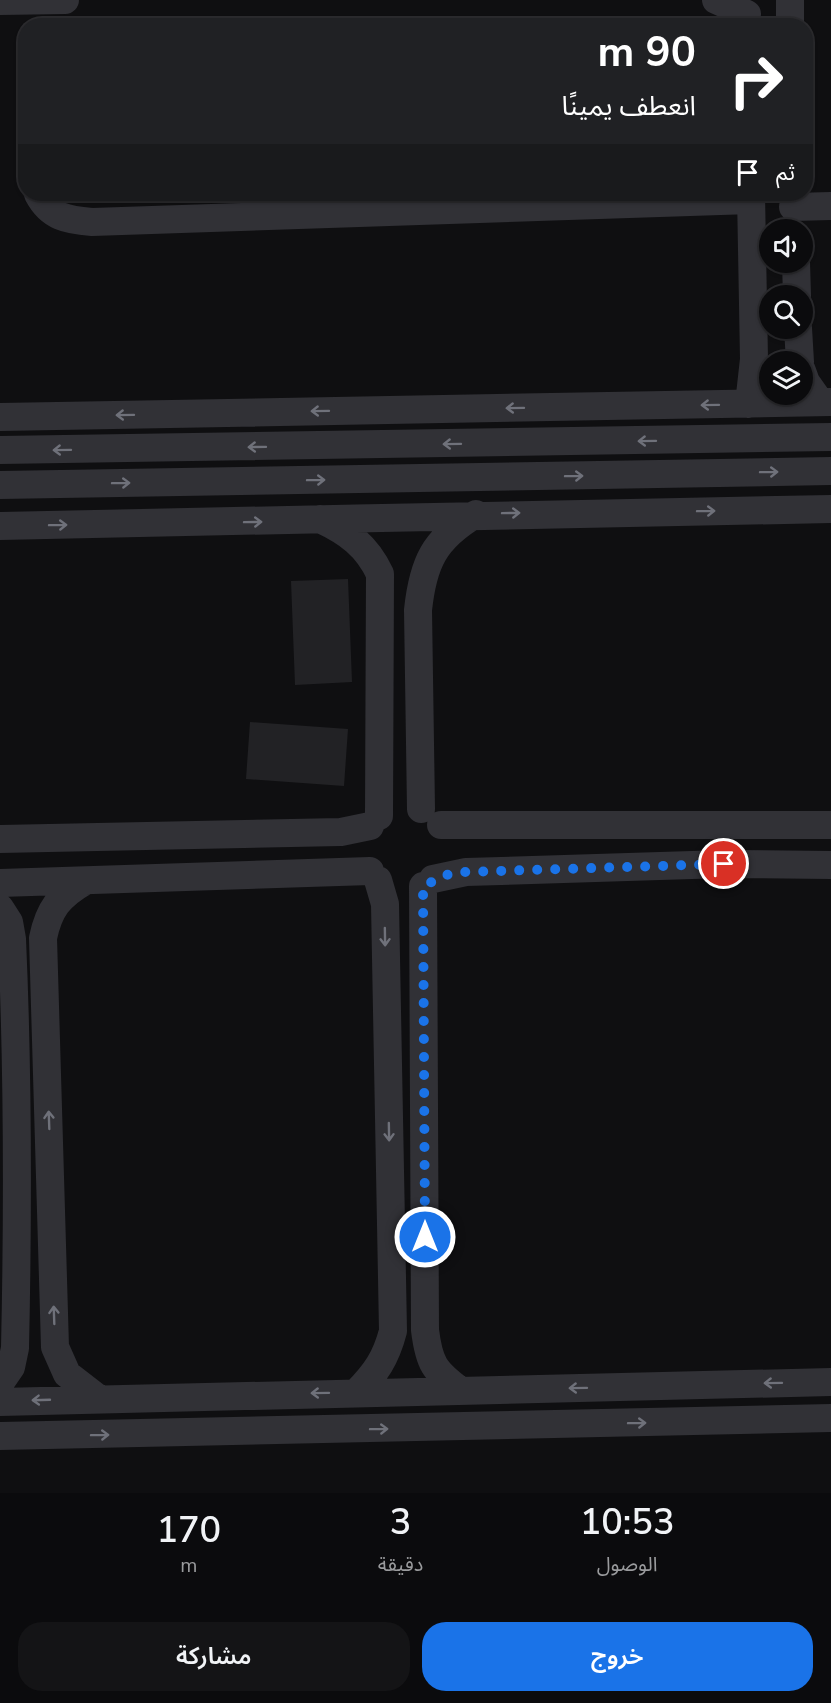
<!DOCTYPE html>
<html lang="ar">
<meta charset="utf-8">
<style>
:root{--surface:#0b0b0d;--page:#141416;--text:#f1f3f6;--muted:#9a9b9d;--line:#2b2b2e;--accent:#1a73e8}
body{margin:0;font-family:"Nunito Sans","Noto Sans Arabic",sans-serif;background:var(--page);color:var(--text);direction:rtl;height:100vh;display:flex;flex-direction:column;font-size:22px;white-space:nowrap}
*{box-sizing:border-box;margin:0}
p{font-size:20px;color:var(--muted)}
.icon{flex:none;width:33px;height:33px;fill:none;stroke:currentColor;stroke-width:2;stroke-linecap:round;stroke-linejoin:round}
.map{position:relative;height:1493px;overflow:hidden;direction:ltr}
.details{display:flex;flex-direction:column;background:var(--surface);flex:1}
.details>*{flex:none}
.hud{position:absolute;left:18px;top:18px;width:795px;height:183px;border-radius:24px;box-shadow:0 2px 4px #0004,0 0 0 2px var(--line);direction:rtl;background:#202124;color:#fff;overflow:hidden}
.fabs{position:absolute;left:759px;top:219px;display:grid;gap:12px}
.fabs a{display:grid;place-items:center;width:54px;height:54px;border-radius:50%;background:var(--surface);box-shadow:0 2px 4px #0004,0 0 0 2px var(--line);font-size:30px}
.pin{position:absolute;display:grid;place-items:center;width:51px;height:51px;color:#fff;margin:-26px;border:3px solid #fff;border-radius:50%;box-shadow:0 2px 6px #0007}
.me{position:absolute;width:66px;margin:-33px;rotate:0deg;stroke-linejoin:round;filter:drop-shadow(0 0 4px #0008)}
.turn{display:flex;align-items:center;gap:21px;height:126px;padding:0 18px;font-size:27px}
.turn .icon{width:78px;height:78px;stroke-width:2.5}
.turn b{display:block;font-size:42px;line-height:51px}
.then{display:flex;align-items:center;height:57px;padding:0 18px;background:#0003;gap:12px;font-size:22px}
.eta{display:flex;justify-content:space-evenly;align-items:center;height:102px;text-align:center}
.eta b{font-size:36px;font-weight:600;line-height:42px}
.primary-button{display:flex;gap:12px;margin-top:auto;padding:12px 18px}
.primary-button a{flex:1;height:69px;border-radius:24px;background:var(--accent);color:#fff;font-size:24px;font-weight:600;line-height:69px;text-align:center}
.primary-button a+a{background:var(--page);color:var(--text)}
.map>svg:first-child{display:block}
.building{fill:#222225}
.lines{fill:none;stroke-linecap:round;stroke-linejoin:round}
.minor{stroke:#313136;stroke-width:28}
.oneway{stroke:#6f717a}
.route{stroke:#1a73e8;stroke-width:10;stroke-dasharray:0 18}
</style>
<div class="map">
<svg width="831" height="1493" viewBox="0 0 831 1493">
<rect width="100%" height="100%" fill="#0f0f11"/>
<path class="building" d="M 348,579 L 352,682 L 295,685 L 291,581 Z
M 250,722 L 348,729 L 344,786 L 246,779 Z"/>
<g class="lines">
<path class="minor" d="M 716,0 L 747,14
M 790,0 L 790,26
M 0,1 L 65,0
M 38,194 C 50,217 67,220 92,222 L 751,200
M 793,207 L 831,206
M 796,262 L 797,296
M 798,328 L 800,362
M 802,371 L 806,382 L 820,402
M 749,404 L 754,359 L 751,194
M 0,417 L 831,402
M 0,450 L 831,437
M 0,485 L 831,471
M 320,519 C 348,532 367,546 380,574 L 379,816
M 0,526 C 277,521 554,513 831,509
M 421,809 L 418,610 C 423,563 434,539 476,514
M 441,825 L 831,825
M 0,839 L 341,832 L 370,826
M 433,879 L 466,872 L 724,864 L 831,865
M 85,881 C 59,896 49,909 43,938 L 55,1347 L 67,1374 L 98,1398
M 0,883 L 370,871
M 423,886 L 425,1330 C 429,1363 434,1371 461,1391
M 0,908 L 9,922 L 12,939 C 18,1075 18,1211 15,1348 L 11,1367 L 0,1383
M 356,1393 C 376,1373 386,1358 393,1331 L 385,904 L 378,880
M 0,1402 L 831,1382
M 0,1436 L 831,1418"/>
</g>
<defs><path id="oneway-shaft" d="M-6 0H5M1.5-3L5.5 0L1.5 3" fill="none" stroke-width="1.6" stroke-linecap="round" stroke-linejoin="round" transform="scale(1.5)"/></defs>
<g class="oneway">
<use href="#oneway-shaft" transform="translate(710 405) rotate(179)"/>
<use href="#oneway-shaft" transform="translate(515 408) rotate(179)"/>
<use href="#oneway-shaft" transform="translate(320 411) rotate(179)"/>
<use href="#oneway-shaft" transform="translate(125 415) rotate(179)"/>
<use href="#oneway-shaft" transform="translate(647 441) rotate(179)"/>
<use href="#oneway-shaft" transform="translate(452 444) rotate(179)"/>
<use href="#oneway-shaft" transform="translate(257 447) rotate(179)"/>
<use href="#oneway-shaft" transform="translate(62 450) rotate(179)"/>
<use href="#oneway-shaft" transform="translate(769 472) rotate(-1)"/>
<use href="#oneway-shaft" transform="translate(574 476) rotate(-1)"/>
<use href="#oneway-shaft" transform="translate(316 480) rotate(-1)"/>
<use href="#oneway-shaft" transform="translate(121 483) rotate(-1)"/>
<use href="#oneway-shaft" transform="translate(706 511) rotate(-1)"/>
<use href="#oneway-shaft" transform="translate(511 513) rotate(-1)"/>
<use href="#oneway-shaft" transform="translate(253 522) rotate(-1)"/>
<use href="#oneway-shaft" transform="translate(58 525) rotate(-1)"/>
<use href="#oneway-shaft" transform="translate(385 937) rotate(89)"/>
<use href="#oneway-shaft" transform="translate(49 1120) rotate(-92)"/>
<use href="#oneway-shaft" transform="translate(389 1132) rotate(89)"/>
<use href="#oneway-shaft" transform="translate(54 1315) rotate(-92)"/>
<use href="#oneway-shaft" transform="translate(773 1383) rotate(179)"/>
<use href="#oneway-shaft" transform="translate(578 1388) rotate(179)"/>
<use href="#oneway-shaft" transform="translate(320 1393) rotate(179)"/>
<use href="#oneway-shaft" transform="translate(41 1400) rotate(178)"/>
<use href="#oneway-shaft" transform="translate(637 1423) rotate(-1)"/>
<use href="#oneway-shaft" transform="translate(379 1429) rotate(-1)"/>
<use href="#oneway-shaft" transform="translate(100 1435) rotate(-1)"/>
</g>
<g class="lines">
<path class="route" d="M 425,1237 L 423,886 L 449,874 L 466,872 L 724,864"/>
</g>
</svg>
<div class="fabs">
<a><svg class="icon" aria-label="sound" viewBox="0 0 24 24"><path d="M4 9h4l5-4v14l-5-4H4zM17 9q2 3 0 6"/></svg></a>
<a><svg class="icon" aria-label="search" viewBox="0 0 24 24"><circle cx="10" cy="10" r="6"/><path d="M15 15l6 6"/></svg></a>
<a><svg class="icon" aria-label="layers" viewBox="0 0 24 24"><path d="M12 4l9 5-9 5-9-5zM3 14l9 5 9-5"/></svg></a>
</div>
<div class="pin" style="left:724px;top:864px;background:#d93025"><svg class="icon" aria-label="arrive" viewBox="0 0 24 24"><path d="M6 21V4h12l-3 4 3 4H6"/></svg></div>
<svg class="me" style="left:425px;top:1237px" viewBox="-20 -20 40 40"><circle r="17" fill="#1a73e8" stroke="#fff" stroke-width="3"/><path d="M0-11L8 9 0 5-8 9z" fill="#fff"/></svg>
<div class="hud">
<div class="turn"><svg class="icon" aria-label="right" viewBox="0 0 24 24"><path d="M7 20v-9h11M14 6l5 5-5 5"/></svg><div><b>90 m</b>انعطف يمينًا</div></div>
<div class="then">ثم<svg class="icon" aria-label="arrive" viewBox="0 0 24 24"><path d="M6 21V4h12l-3 4 3 4H6"/></svg></div>
</div>
</div>
<section class="details">
<div class="eta">
<div><b>10:53</b><p>الوصول</p></div>
<div><b>3</b><p>دقيقة</p></div>
<div><b>170</b><p>m</p></div>
</div>
<div class="primary-button"><a>خروج</a><a>مشاركة</a></div>
</section>
